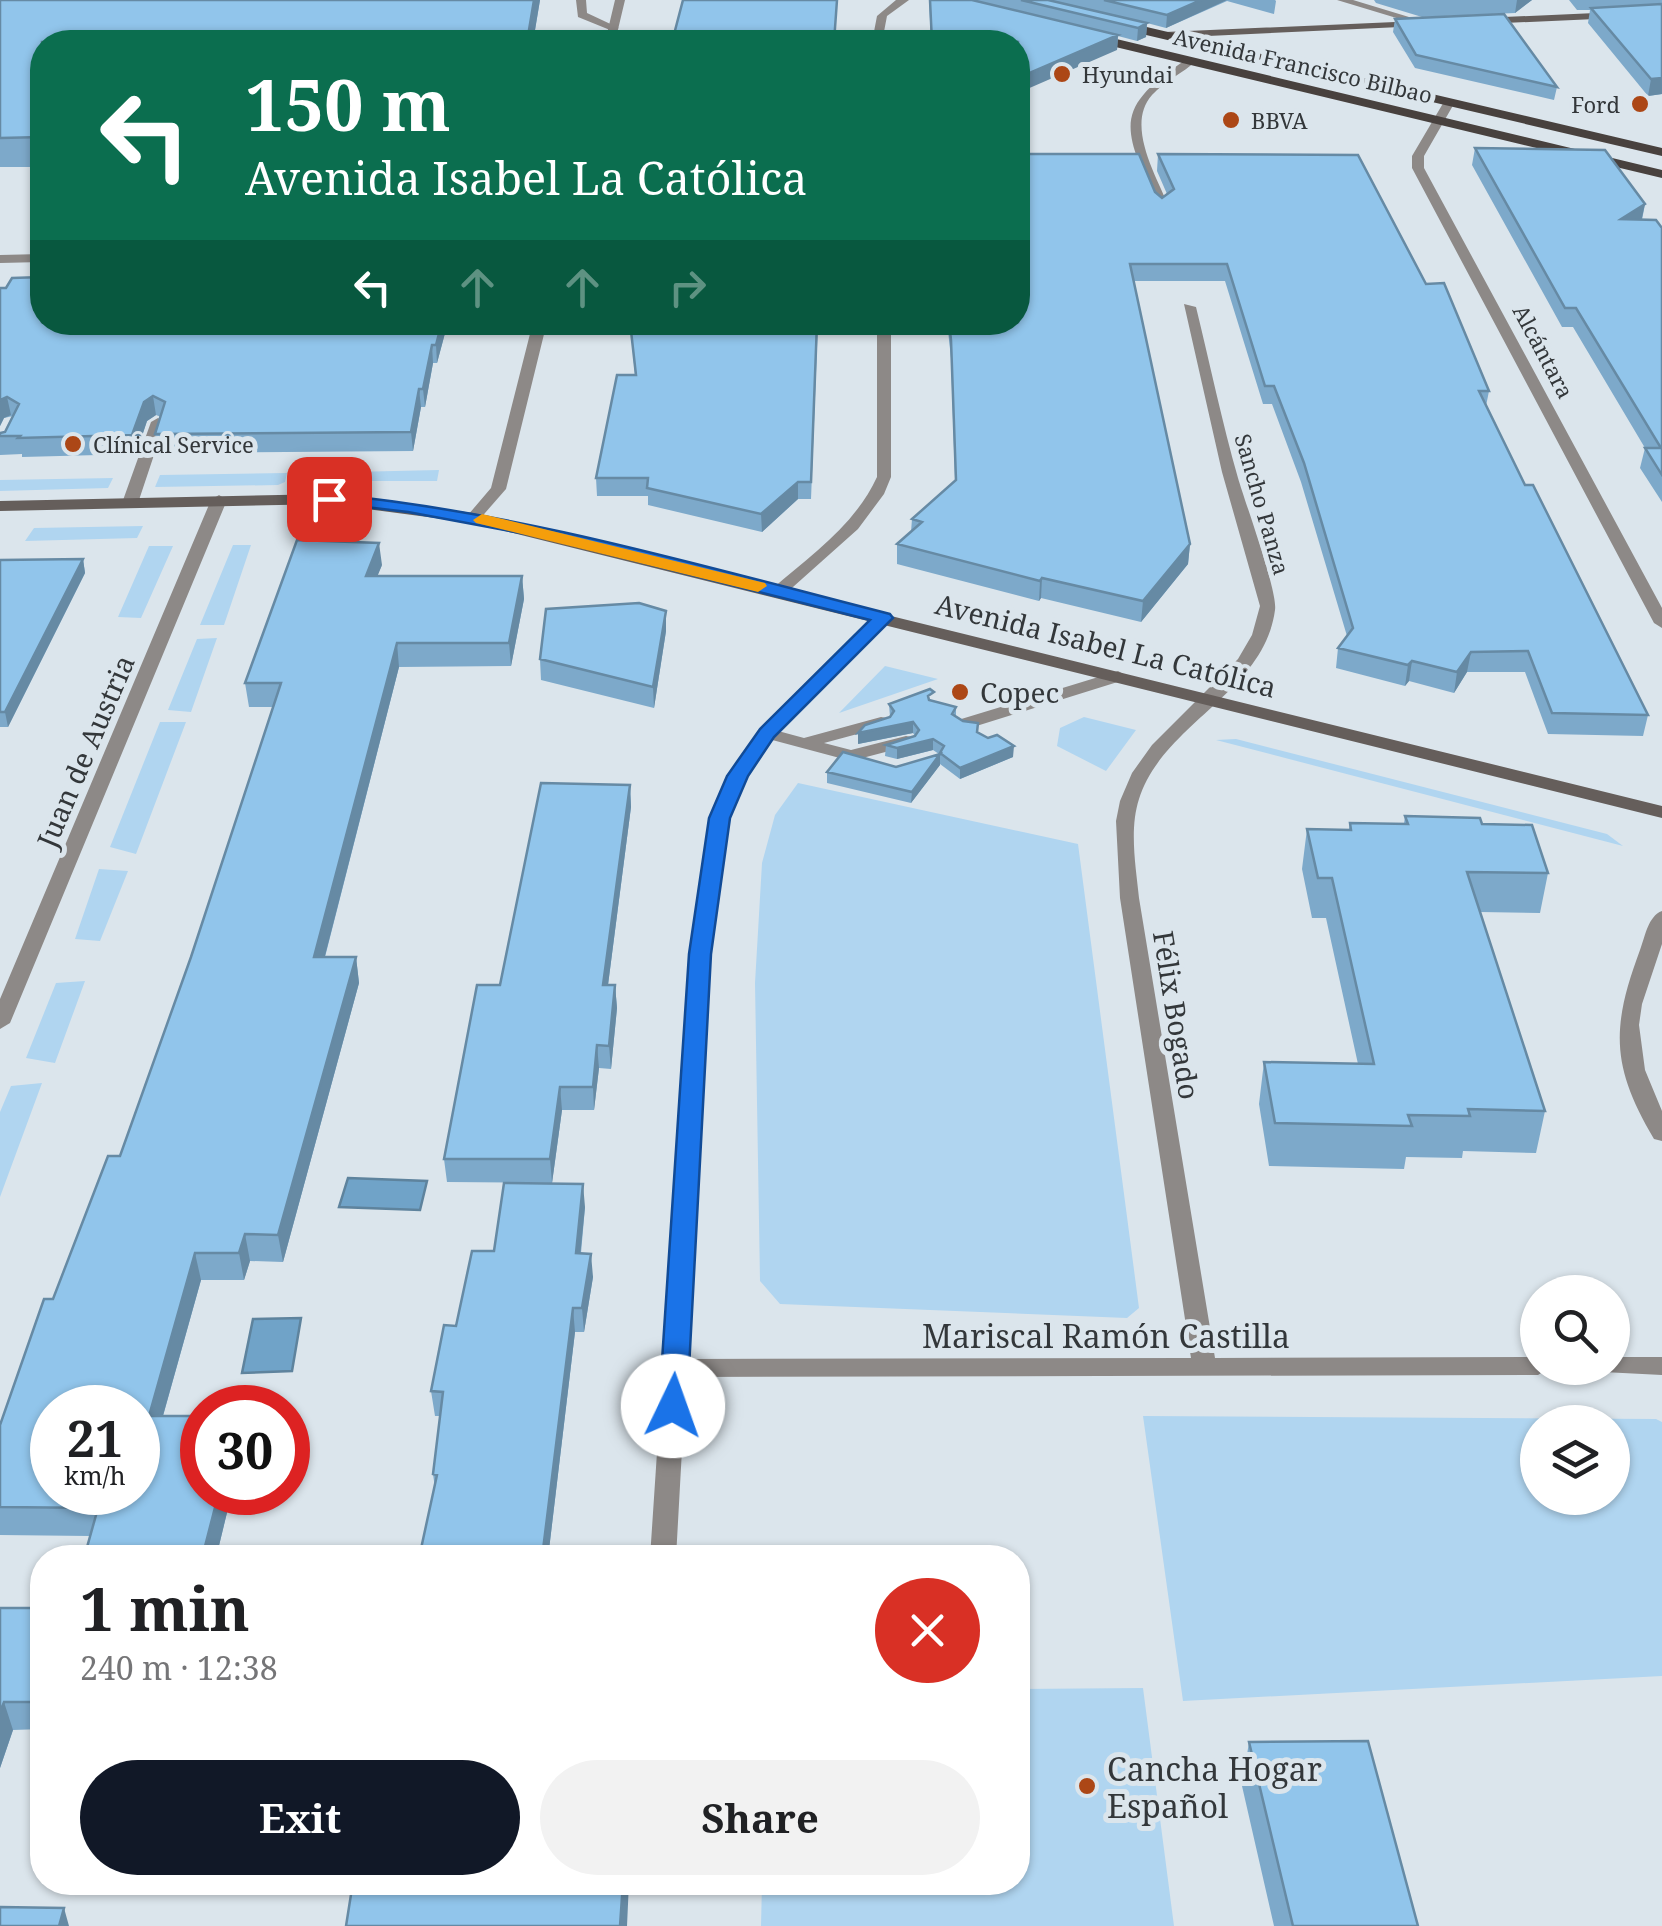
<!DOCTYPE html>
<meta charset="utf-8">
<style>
:root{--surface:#fff;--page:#f2f2f2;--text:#202124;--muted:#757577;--accent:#111827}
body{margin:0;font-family:"Noto Serif",serif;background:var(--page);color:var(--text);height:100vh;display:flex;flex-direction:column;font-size:38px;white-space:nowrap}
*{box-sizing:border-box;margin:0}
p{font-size:32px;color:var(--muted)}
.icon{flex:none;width:55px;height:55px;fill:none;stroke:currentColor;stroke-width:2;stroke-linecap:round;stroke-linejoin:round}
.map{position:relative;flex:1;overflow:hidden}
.sheet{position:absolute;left:30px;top:1545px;width:1000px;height:350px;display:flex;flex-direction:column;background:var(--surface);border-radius:40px;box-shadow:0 2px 8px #0004}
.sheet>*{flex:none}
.banner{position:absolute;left:30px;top:30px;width:1000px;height:305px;border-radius:40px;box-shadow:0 2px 8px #0004;background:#0b6e4f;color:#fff;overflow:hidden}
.tools{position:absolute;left:1520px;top:1275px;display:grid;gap:20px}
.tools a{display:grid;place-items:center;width:110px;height:110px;border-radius:50%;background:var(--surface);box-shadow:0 2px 8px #0004;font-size:50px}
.speed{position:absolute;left:30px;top:1385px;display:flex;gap:20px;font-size:50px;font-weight:700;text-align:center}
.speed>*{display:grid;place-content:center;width:130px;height:130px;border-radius:50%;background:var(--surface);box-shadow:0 2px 8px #0004;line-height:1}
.speed small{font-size:25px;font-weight:400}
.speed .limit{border:15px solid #d22;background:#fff;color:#111}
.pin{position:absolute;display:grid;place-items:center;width:85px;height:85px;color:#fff;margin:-42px;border-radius:20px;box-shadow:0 5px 15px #0006}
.me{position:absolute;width:110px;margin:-55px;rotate:3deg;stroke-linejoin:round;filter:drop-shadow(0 0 8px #0008)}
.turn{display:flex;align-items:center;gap:35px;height:210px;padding:0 50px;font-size:45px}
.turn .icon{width:130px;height:130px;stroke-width:2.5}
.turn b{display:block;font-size:70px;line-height:85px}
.lanes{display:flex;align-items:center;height:95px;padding:0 50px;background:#0003;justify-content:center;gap:50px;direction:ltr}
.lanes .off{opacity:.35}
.round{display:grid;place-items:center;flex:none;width:105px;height:105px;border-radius:52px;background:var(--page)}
.headline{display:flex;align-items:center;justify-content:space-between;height:170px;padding:0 50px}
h1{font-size:60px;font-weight:700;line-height:75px}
.action{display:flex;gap:20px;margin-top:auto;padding:20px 50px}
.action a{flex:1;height:115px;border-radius:60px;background:var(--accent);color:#fff;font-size:40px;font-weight:700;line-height:115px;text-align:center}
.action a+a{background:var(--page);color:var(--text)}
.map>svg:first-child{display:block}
.green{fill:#b0d5f0;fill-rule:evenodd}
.water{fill:#70a3c8;stroke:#5e839d;stroke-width:2.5}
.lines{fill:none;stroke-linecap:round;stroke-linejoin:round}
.service{fill:#8d8987;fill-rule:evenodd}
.minor{fill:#8d8987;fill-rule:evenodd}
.tertiary{fill:#8d8987;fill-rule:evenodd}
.secondary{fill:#655e5b;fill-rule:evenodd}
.primary{fill:#48413e;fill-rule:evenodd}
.wall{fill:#7da9ca}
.shaded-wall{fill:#668aa4}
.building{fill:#91c5eb;stroke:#668aa4;stroke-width:2.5;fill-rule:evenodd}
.route{fill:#1a73e8;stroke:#114b97;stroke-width:2.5}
.slow{fill:#f59e0b}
.poi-dot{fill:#ac4716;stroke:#dbe5ec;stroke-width:4}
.labels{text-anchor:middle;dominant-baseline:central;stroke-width:10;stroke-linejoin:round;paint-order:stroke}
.far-street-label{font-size:22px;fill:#33373a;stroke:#dbe5ec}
.far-poi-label{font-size:22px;fill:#33373a;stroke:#dbe5ec;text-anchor:start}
.street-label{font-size:28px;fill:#33373a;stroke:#dbe5ec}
.poi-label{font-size:28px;fill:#33373a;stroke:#dbe5ec;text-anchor:start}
.near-street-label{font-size:32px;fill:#33373a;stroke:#dbe5ec}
.near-poi-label{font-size:32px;fill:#33373a;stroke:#dbe5ec;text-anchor:start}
</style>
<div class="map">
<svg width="1662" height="1926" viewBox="0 0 1662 1926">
<rect width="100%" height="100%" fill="#dbe5ec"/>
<path class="green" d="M 439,470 L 437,481 L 303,481 L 306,473 Z
M 287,473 L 285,482 L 278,485 L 155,487 L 160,475 Z
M 113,478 L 108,488 L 0,491 L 0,480 Z
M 143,526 L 137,538 L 25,541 L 34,528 Z
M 233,545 L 251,545 L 224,625 L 200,625 Z
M 149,546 L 173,546 L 141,618 L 118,617 Z
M 217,638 L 191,712 L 168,710 L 197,639 Z
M 885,666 L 938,679 L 839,713 Z
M 1084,717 L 1136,730 L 1106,771 L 1057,746 L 1060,728 Z
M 160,722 L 186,722 L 136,854 L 110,847 Z
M 1236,739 L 1607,834 L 1623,846 L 1216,740 Z
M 798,783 L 1078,844 L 1139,1308 L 1127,1318 L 780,1304 L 760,1281 L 755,983 L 762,863 L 775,815 Z
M 99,869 L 128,871 L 100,941 L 75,939 Z
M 85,981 L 55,1063 L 26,1058 L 56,983 Z
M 42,1083 L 0,1197 L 0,1112 L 11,1086 Z
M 1143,1416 L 1656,1419 L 1662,1422 L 1662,1676 L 1183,1701 ZM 1538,1422 L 1612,1422 L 1612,1498 L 1538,1498 Z
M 1143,1688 L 1174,1926 L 761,1926 L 762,1883 L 1018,1882 L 1018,1689 Z"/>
<path class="water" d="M 348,1178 L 427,1181 L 420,1210 L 339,1207 Z
M 301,1318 L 292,1371 L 242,1373 L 253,1319 Z"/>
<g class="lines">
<path class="service" d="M 576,0 L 586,0 L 587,13 L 619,28 L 610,30 L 578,17 Z
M 1118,671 L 1127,676 L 1124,680 L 970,728 L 964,729 L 955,724 L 958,720 Z
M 881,717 L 887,718 L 890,722 L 887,726 L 824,743 L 851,750 L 906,736 L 912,737 L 915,741 L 912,745 L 851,761 L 761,737 L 758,733 L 767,728 L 804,738 Z"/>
<path class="minor" d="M 896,0 L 909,0 L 887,16 L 882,42 L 872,42 L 877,16 Z
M 1337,0 L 1353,0 L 1432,24 L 1423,26 Z
M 1187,59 L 1196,61 C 1183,73 1165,81 1152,95 C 1125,125 1157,177 1169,207 L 1163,211 L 1157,207 C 1125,128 1109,111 1187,59 Z
M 42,254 L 42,262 L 0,263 L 0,255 Z
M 1184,304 L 1196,307 C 1210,364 1222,422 1238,478 C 1245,502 1278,592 1275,610 C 1264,693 1163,723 1139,799 C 1129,830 1136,867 1139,898 L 1215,1358 L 1538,1357 L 1538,1368 L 1549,1368 L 1538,1375 L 686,1377 L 676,1558 L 650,1558 L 690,955 L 710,817 L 729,776 L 761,729 L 878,614 L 890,614 L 892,617 L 773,736 L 747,776 L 728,817 L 710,955 L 687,1359 L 1191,1358 L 1120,898 L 1116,821 L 1120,801 L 1132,773 L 1152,745 L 1238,659 L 1252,635 L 1260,606 L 1222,472 Z
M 877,322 L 891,322 L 891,477 L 884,494 L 858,529 L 784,595 L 772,595 L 772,589 C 811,555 855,525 877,477 Z
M 158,418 L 165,422 L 138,503 L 135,506 L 125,506 L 122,503 L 151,422 Z
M 219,495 L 227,500 L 10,1023 L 0,1029 L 0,999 L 211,500 Z
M 1612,1357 L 1662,1357 L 1662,1375 L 1603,1372 L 1601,1368 L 1612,1368 Z"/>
<path class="tertiary" d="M 615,0 L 625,0 L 615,42 L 605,42 Z
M 1445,100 L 1455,102 L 1424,156 L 1424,168 L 1662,608 L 1662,628 L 1654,623 L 1412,168 L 1412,156 Z
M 533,322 L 547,322 L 506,489 L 478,521 L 468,521 L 468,515 L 491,488 Z
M 1662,911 L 1662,944 L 1642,1004 L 1639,1025 L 1645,1070 L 1662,1111 L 1662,1141 L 1654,1139 C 1611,1066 1611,1028 1640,950 C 1645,937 1648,916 1662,911 Z"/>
<path class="secondary" d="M 1662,10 L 1662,16 L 1482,24 L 1477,21 L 1482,18 Z
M 1418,21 L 1422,26 L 1165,38 L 1160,35 L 1165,32 Z
M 329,494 L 473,513 L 1662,806 L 1662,818 L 473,523 L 329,504 L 0,511 L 0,501 Z"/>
<path class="primary" d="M 1117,20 L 1662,148 L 1662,156 L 1112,27 L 1112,21 Z
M 1083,31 L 1662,170 L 1662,178 L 1078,38 L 1078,32 Z"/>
</g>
<path class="wall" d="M 0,0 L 540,0 L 533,42 L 42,42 L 42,167 L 0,167 Z
M 929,0 L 1275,0 L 1276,1 L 1274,14 L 1227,1 L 1166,28 L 1147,23 L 1146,37 L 1137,41 L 1118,36 L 1117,50 L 1018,42 L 931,42 Z
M 1374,0 L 1532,0 L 1515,13 L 1422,17 L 1376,3 Z
M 1569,0 L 1662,0 L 1662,94 L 1648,96 L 1588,23 L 1590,10 L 1577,10 Z
M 1395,19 L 1557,87 L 1554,100 L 1415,68 L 1393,32 Z
M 1475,148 L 1645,204 L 1642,220 L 1662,228 L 1662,502 L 1640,468 L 1645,448 L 1573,327 L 1562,327 L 1472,165 Z
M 1158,154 L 1426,284 L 1489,391 L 1486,406 L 1525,485 L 1648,715 L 1643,736 L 1548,734 L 1525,672 L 1467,672 L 1454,693 L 1409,681 L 1405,686 L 1336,668 L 1338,648 L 1347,636 L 1301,482 L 1272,404 L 1263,404 L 1225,281 L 1133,281 L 1190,544 L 1188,564 L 1141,622 L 1041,598 L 1039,601 L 897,564 L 897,544 L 911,532 L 912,519 L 955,481 L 951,358 L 947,322 L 1018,322 L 1155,192 L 1162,198 L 1167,194 L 1157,171 Z
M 0,288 L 42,322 L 448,322 L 437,363 L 433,363 L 425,407 L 421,407 L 413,451 L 159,453 L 155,434 L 161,417 L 156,415 L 147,421 L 136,454 L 22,457 L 22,454 L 0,455 L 0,433 L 5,432 L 13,416 L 4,418 L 0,426 Z
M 630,322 L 818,322 L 811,499 L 798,499 L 762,532 L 648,505 L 648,496 L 597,496 L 596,478 L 635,375 Z
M 83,559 L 85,573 L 8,727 L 0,727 L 0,560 Z
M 382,565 L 377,576 L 522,576 L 524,599 L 511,666 L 399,667 L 325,957 L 356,957 L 359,983 L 283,1262 L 250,1261 L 244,1280 L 201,1280 L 163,1416 L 202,1492 L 232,1492 L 216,1558 L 90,1536 L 0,1535 L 0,1425 L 53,1299 L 120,1156 L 191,957 L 273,707 L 249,707 L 245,683 Z
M 666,611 L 666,631 L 654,708 L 541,680 L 540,659 Z
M 933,701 L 956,707 L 956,717 L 963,721 L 978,723 L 978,733 L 1013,757 L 960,779 L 940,764 L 940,755 L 940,765 L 911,803 L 827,783 L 827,772 L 896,767 L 939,754 L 933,750 L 897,759 L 885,756 L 886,745 L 915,736 L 913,733 L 858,744 L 890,717 L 889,704 Z
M 630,785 L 631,807 L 608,985 L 615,985 L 617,1008 L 611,1069 L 599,1068 L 594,1110 L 562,1110 L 552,1183 L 447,1182 L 444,1159 L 500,985 Z
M 1405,816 L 1482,824 L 1548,873 L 1540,913 L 1480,912 L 1545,1111 L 1536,1153 L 1463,1151 L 1462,1158 L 1406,1157 L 1404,1169 L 1269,1166 L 1259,1104 L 1264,1062 L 1358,1064 L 1326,918 L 1312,918 L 1302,869 L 1307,829 L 1349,830 L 1350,823 L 1404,824 Z
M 585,1207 L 581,1253 L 593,1277 L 584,1332 L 575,1332 L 548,1558 L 419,1558 L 435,1488 L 433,1474 L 440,1416 L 435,1416 L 431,1391 L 456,1326 L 494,1251 Z
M 288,1417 L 304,1445 L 293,1491 L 288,1491 Z
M 0,1608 L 42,1608 L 42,1729 L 13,1730 L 0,1768 Z
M 1249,1742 L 1418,1926 L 1274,1926 L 1242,1786 Z"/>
<path class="shaded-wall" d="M 534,0 L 540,0 L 533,42 L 527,42 Z
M 1201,0 L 1227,0 L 1166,28 L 1167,15 Z
M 1517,0 L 1532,0 L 1515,13 Z
M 1147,23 L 1146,37 L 1137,41 L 1138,28 Z
M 1118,35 L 1117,50 L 1018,93 L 1018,78 Z
M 1662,78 L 1662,94 L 1648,96 L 1651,79 Z
M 1645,204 L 1641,222 L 1621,219 Z
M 442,322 L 448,322 L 437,363 L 436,345 Z
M 432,345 L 433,363 L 425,407 L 423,389 Z
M 419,389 L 421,407 L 413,451 L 411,432 Z
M 153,396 L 156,415 L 147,421 L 136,454 L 132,435 L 144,402 Z
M 7,397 L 11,415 L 4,418 L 0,426 L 0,400 Z
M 798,482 L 798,499 L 762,532 L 761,514 Z
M 379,543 L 382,565 L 368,599 L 366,576 Z
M 1190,544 L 1188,564 L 1141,622 L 1143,601 Z
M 83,559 L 85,573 L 8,727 L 5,712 Z
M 522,576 L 524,599 L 511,666 L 509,643 Z
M 1042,578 L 1041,598 L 1039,601 L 1040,581 Z
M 666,611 L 666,631 L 654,708 L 653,687 Z
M 397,643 L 399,667 L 318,983 L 314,957 Z
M 1471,652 L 1467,672 L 1454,693 L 1457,672 Z
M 1412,661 L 1409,681 L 1405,686 L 1408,665 Z
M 913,722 L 913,733 L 858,744 L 858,733 Z
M 933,739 L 933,750 L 897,759 L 897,748 Z
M 1014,746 L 1013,757 L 960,779 L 960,768 Z
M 940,754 L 940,765 L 911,803 L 912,792 Z
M 630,785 L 631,807 L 605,1008 L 603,985 Z
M 356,957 L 359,983 L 283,1262 L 278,1235 Z
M 615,985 L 617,1008 L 611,1069 L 609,1046 Z
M 597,1045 L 599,1068 L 594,1110 L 593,1087 Z
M 560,1087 L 562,1110 L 552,1183 L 550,1159 Z
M 583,1184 L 585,1207 L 578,1277 L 576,1253 Z
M 245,1234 L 250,1261 L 244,1280 L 239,1253 Z
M 195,1253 L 201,1280 L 155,1444 L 149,1416 Z
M 591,1254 L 593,1277 L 584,1332 L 582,1308 Z
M 573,1308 L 575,1332 L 548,1558 L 542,1558 Z
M 299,1417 L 304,1445 L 293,1491 L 288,1463 Z
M 219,1492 L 232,1492 L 216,1558 L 202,1558 Z
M 4,1702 L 13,1730 L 0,1768 L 0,1713 Z
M 623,1882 L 629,1882 L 627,1926 L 620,1926 Z
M 64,1908 L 69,1926 L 59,1926 Z"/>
<path class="building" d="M 0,0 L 534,0 L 527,42 L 42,42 L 42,137 L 0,138 Z
M 683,0 L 837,0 L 834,42 L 672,42 Z
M 930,0 L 972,0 L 1118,35 L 1018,78 L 1018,42 L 932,42 Z
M 1021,0 L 1048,0 L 1147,23 L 1138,28 Z
M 1104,0 L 1201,0 L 1167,15 Z
M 1662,4 L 1662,78 L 1651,79 L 1591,8 Z
M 1504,14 L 1557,87 L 1416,55 L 1395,19 Z
M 1475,148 L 1605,150 L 1645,204 L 1621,219 L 1656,220 L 1662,228 L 1662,475 L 1645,448 L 1661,448 L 1576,308 L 1565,308 Z
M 1018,154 L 1139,154 L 1155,192 L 1162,198 L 1174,189 L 1158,154 L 1358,155 L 1426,284 L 1444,283 L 1489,391 L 1479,391 L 1525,485 L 1533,485 L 1648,715 L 1552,713 L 1528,651 L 1471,652 L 1457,672 L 1412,661 L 1408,665 L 1338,648 L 1353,628 L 1304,463 L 1274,386 L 1265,386 L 1227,264 L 1130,264 L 1190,544 L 1143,601 L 1042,578 L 1040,581 L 897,544 L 922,522 L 912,519 L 956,480 L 951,340 L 949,322 L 1018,322 Z
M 42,277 L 42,322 L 442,322 L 436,345 L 432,345 L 423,389 L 419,389 L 411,432 L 155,434 L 165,402 L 153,396 L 144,402 L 132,435 L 18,438 L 20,436 L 0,436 L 0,433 L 5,432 L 19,404 L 7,397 L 0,400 L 0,288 L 6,288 L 12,278 Z
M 630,322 L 817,322 L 811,482 L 798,482 L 761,514 L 647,488 L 648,478 L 596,478 L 617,375 L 636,375 Z
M 297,540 L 379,543 L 366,576 L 522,576 L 509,643 L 397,643 L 314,957 L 356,957 L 278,1235 L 245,1234 L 239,1253 L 195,1253 L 149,1416 L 202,1416 L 202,1492 L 219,1492 L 202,1558 L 84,1558 L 98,1508 L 0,1507 L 0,1425 L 44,1299 L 53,1299 L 108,1156 L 120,1156 L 191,957 L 281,683 L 245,683 ZM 52,1408 L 138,1408 L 138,1492 L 52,1492 Z
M 83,559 L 5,712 L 0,712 L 0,560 Z
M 639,603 L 666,611 L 653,687 L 540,659 L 546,609 Z
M 930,689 L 934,692 L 928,696 L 929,700 L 956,707 L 952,714 L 963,721 L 978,723 L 977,732 L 988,738 L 997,735 L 1014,746 L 960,768 L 940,753 L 944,746 L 933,739 L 897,748 L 886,745 L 915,736 L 919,730 L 913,722 L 858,733 L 865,725 L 890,717 L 894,711 L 889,704 Z
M 843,752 L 896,767 L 940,754 L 912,792 L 827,772 Z
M 541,783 L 630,785 L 603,985 L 615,985 L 609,1046 L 597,1045 L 593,1087 L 560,1087 L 550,1159 L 444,1159 L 477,985 L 500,985 Z
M 1405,816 L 1480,818 L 1482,824 L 1532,825 L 1548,873 L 1467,872 L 1545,1111 L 1468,1109 L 1470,1116 L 1408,1115 L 1412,1126 L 1275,1123 L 1264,1062 L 1374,1064 L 1332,878 L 1318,878 L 1307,829 L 1351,830 L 1350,823 L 1408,824 Z
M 504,1183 L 583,1184 L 576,1253 L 591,1254 L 582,1308 L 573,1308 L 542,1558 L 419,1558 L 437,1475 L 433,1474 L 443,1392 L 431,1391 L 444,1325 L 456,1326 L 472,1251 L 494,1251 Z
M 288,1417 L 299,1417 L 288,1463 Z
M 0,1608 L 42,1608 L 42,1702 L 4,1702 L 0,1713 Z
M 1368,1741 L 1418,1926 L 1293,1926 L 1249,1742 Z
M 353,1882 L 623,1882 L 620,1926 L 346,1926 Z
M 0,1907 L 64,1908 L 59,1926 L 0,1926 Z"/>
<path class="route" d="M 329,494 C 520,512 705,567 890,614 L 893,618 L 774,737 L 748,776 L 730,818 L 711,954 L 687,1406 L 683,1413 L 673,1416 L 663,1413 L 659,1406 L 689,954 L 709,818 L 727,776 L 760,729 L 870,620 L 537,536 L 408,512 L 323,502 L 323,495 Z"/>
<path class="slow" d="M 482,514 L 765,583 L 767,586 L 758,592 L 476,523 L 473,520 Z"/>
<g class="poi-dot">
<circle cx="1062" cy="74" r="10"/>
<circle cx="1640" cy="104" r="10"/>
<circle cx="1231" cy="120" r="10"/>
<circle cx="73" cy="444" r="10"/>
<circle cx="960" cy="692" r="10"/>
<circle cx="1087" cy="1786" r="10"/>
</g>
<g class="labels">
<g class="far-street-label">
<text transform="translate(1303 65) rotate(13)">Avenida Francisco Bilbao</text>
<text transform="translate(1544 351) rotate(62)">Alcántara</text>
<text transform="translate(1263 504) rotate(74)">Sancho Panza</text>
</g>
<g class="far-poi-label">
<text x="1082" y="74">Hyundai</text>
<text x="1620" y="104" text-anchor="end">Ford</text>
<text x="1251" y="120">BBVA</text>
<text x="93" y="444">Clínical Service</text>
</g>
<g class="street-label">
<text transform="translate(1106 645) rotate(14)">Avenida Isabel La Católica</text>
<text transform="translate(85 751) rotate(-67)">Juan de Austria</text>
<text transform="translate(1177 1015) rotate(81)">Félix Bogado</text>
</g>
<g class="poi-label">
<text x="980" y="692">Copec</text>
</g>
<g class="near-street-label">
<text x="1106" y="1335">Mariscal Ramón Castilla</text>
</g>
<g class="near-poi-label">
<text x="1107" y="1768">Cancha Hogar<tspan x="1107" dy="37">Español</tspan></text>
</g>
</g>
</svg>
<div class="tools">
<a><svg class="icon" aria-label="search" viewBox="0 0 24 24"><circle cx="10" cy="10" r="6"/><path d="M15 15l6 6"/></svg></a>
<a><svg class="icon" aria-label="layers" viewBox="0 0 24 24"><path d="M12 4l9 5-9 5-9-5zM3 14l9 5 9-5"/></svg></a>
</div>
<div class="speed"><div>21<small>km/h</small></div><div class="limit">30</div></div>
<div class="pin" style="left:329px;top:499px;background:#d93025"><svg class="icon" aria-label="arrive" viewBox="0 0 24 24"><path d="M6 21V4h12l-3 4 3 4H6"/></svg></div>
<svg class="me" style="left:673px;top:1406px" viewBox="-20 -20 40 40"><circle r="19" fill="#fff"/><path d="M0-13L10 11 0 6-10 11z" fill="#1a73e8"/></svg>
<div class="banner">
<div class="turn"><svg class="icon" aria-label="left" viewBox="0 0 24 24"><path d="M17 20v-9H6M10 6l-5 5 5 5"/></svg><div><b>150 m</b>Avenida Isabel La Católica</div></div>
<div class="lanes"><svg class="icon" aria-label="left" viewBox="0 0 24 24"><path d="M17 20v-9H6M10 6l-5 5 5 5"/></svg><svg class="icon off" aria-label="ahead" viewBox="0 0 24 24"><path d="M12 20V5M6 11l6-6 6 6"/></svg><svg class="icon off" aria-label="ahead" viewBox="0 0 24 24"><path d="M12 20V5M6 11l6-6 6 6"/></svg><svg class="icon off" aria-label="right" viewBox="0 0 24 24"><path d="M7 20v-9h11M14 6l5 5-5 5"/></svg></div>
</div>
<section class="sheet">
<div class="headline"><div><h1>1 min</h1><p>240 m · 12:38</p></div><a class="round" style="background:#d93025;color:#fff"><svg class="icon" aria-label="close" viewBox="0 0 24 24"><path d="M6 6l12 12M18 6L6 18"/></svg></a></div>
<div class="action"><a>Exit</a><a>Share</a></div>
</section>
</div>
